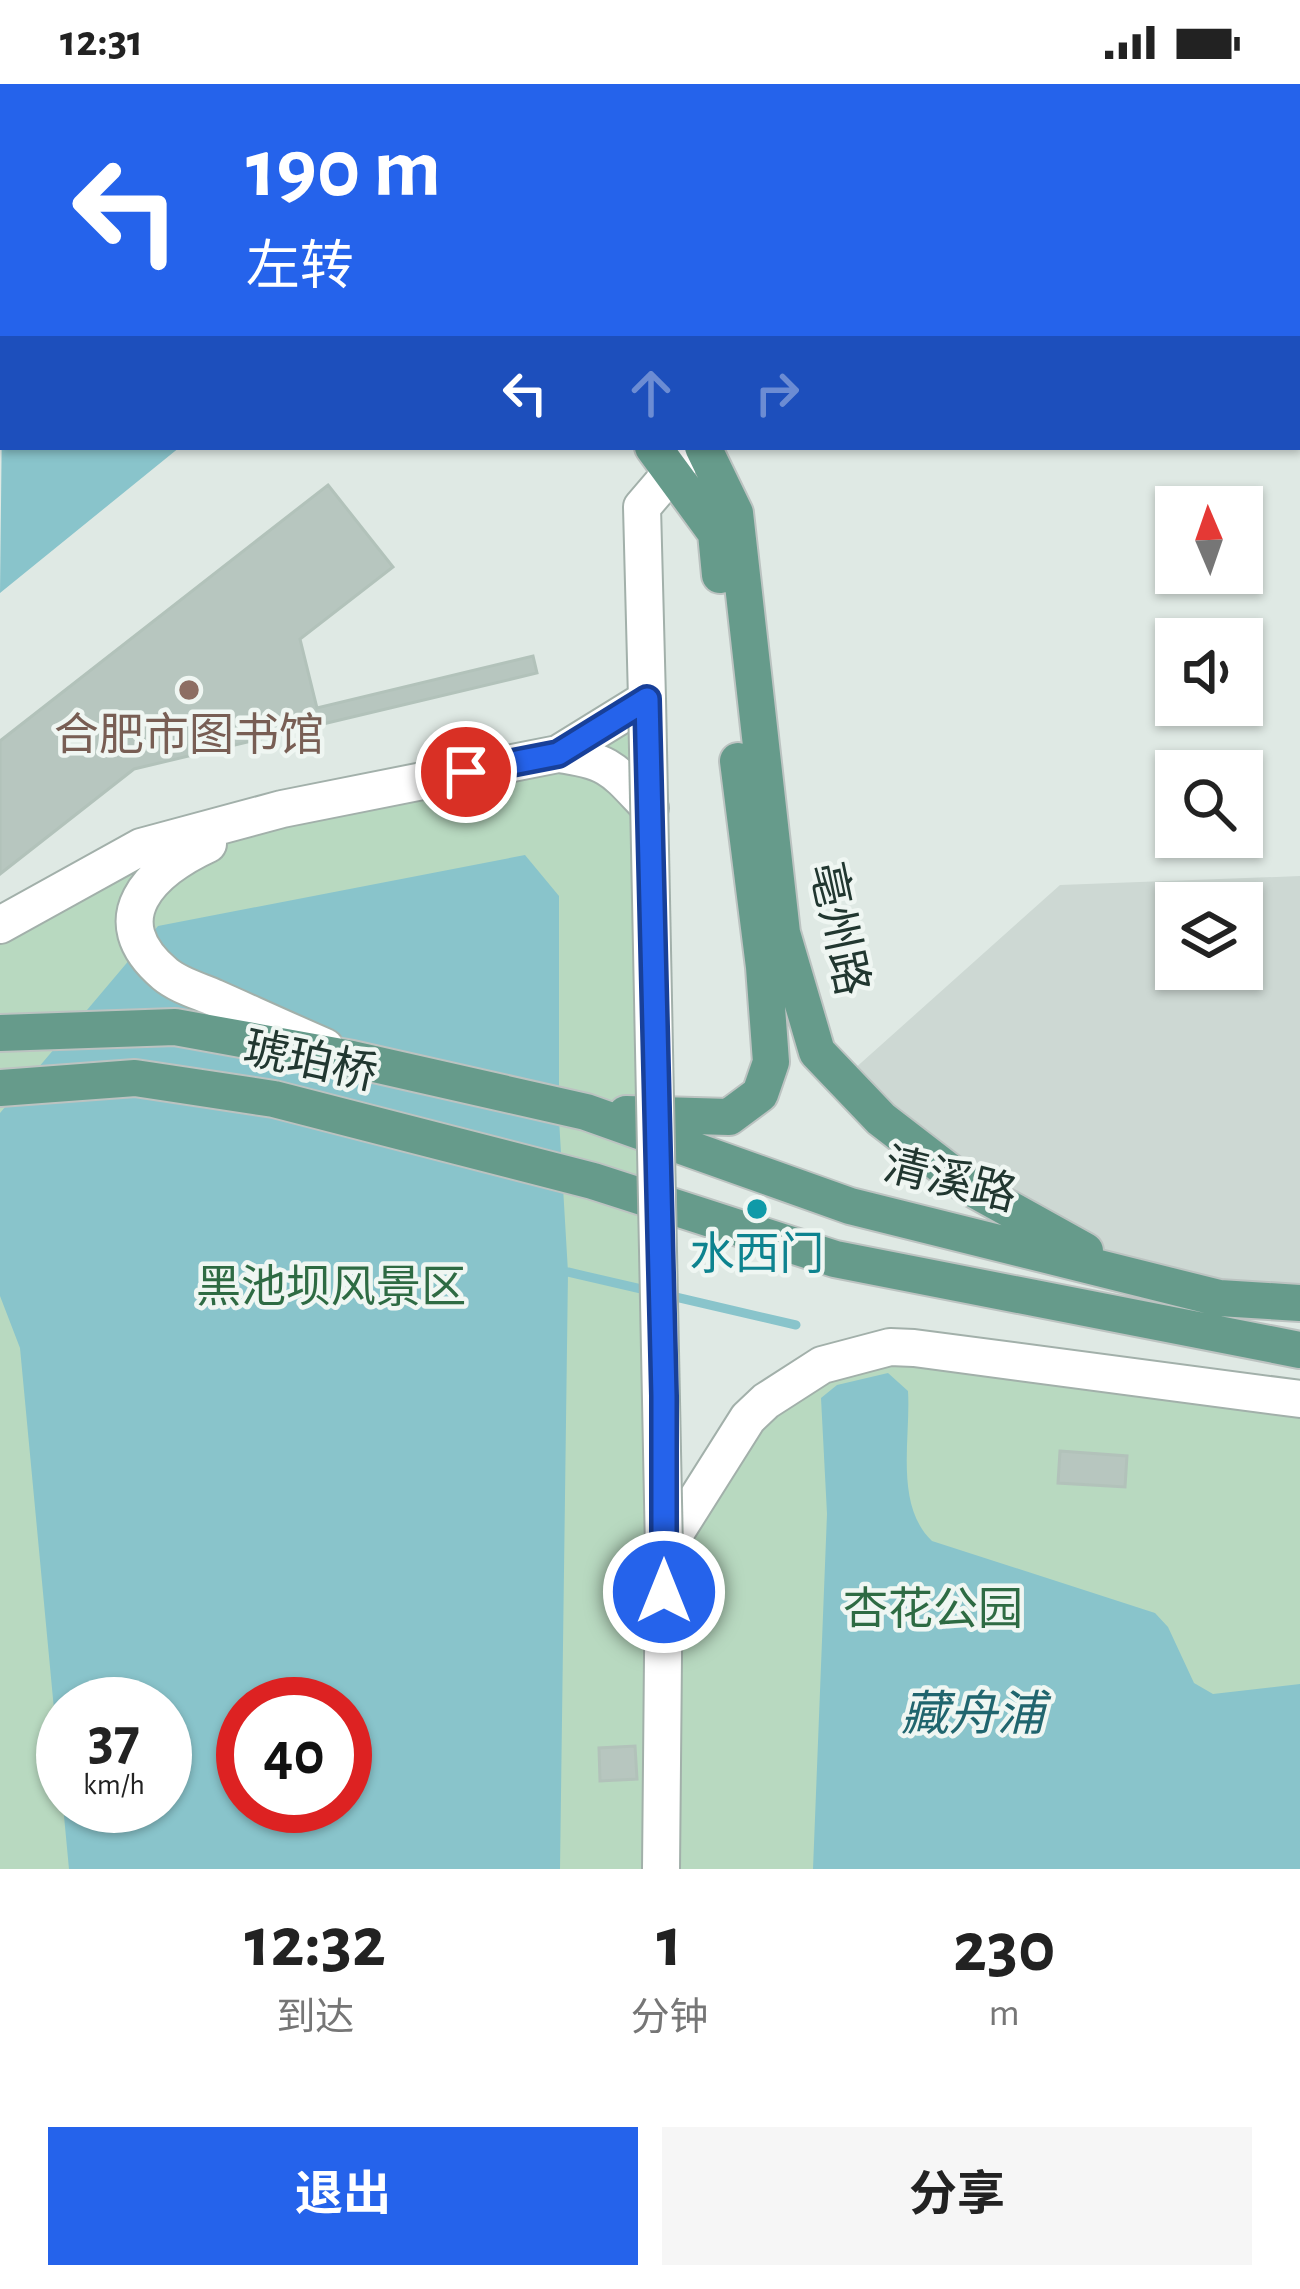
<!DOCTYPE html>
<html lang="zh">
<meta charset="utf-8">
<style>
:root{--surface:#fff;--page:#f6f6f6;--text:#222;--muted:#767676;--accent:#2563eb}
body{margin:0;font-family:"Alegreya Sans","Noto Sans SC",sans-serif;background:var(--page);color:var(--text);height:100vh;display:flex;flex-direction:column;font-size:45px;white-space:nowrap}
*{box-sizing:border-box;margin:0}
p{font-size:39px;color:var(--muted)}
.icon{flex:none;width:66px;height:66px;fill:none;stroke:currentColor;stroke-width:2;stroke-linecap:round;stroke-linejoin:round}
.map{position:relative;height:1785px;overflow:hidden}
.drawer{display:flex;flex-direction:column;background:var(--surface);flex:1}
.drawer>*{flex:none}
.banner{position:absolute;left:0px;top:0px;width:1302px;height:366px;box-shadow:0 3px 9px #0004;background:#2563eb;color:#fff;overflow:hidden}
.needle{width:78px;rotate:358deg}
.fabs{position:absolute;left:1155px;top:402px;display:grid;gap:24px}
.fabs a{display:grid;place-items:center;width:108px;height:108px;border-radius:0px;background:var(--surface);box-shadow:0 3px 9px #0004;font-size:60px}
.speed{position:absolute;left:36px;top:1593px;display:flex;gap:24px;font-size:60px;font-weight:700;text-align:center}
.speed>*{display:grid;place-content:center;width:156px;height:156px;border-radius:50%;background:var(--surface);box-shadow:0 3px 9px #0004;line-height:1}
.speed small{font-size:30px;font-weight:400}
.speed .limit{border:18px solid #d22;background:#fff;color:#111}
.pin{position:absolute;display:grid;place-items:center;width:102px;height:102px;color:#fff;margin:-51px;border:6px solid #fff;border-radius:50%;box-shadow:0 3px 12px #0007}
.me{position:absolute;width:132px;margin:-66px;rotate:0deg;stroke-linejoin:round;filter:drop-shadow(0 0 9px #0008)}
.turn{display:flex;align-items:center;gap:42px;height:252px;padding:0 48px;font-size:54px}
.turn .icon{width:156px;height:156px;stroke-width:2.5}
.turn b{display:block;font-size:84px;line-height:102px}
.lanes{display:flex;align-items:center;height:114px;padding:0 48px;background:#0003;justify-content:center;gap:60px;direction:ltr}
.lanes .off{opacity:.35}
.eta{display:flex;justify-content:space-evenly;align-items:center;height:204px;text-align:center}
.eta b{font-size:72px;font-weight:700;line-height:84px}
.primary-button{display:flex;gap:24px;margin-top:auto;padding:24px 48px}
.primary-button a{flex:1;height:138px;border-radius:0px;background:var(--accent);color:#fff;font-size:48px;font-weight:700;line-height:138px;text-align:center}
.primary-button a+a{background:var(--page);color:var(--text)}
.status{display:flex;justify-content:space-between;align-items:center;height:84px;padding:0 60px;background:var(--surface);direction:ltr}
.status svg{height:33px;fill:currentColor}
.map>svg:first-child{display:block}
.built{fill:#cdd8d3;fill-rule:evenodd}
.green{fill:#b8d9c0;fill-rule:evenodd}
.water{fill:#89c4cb;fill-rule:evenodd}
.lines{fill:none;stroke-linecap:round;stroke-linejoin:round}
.stream{stroke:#89c4cb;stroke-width:9}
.building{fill:#b7c6bf;stroke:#b2c2ba;stroke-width:3}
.minor-casing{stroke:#a2b0aa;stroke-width:40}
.major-casing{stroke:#bcc3c1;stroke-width:40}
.minor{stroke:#fff;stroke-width:36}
.major{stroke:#669b8b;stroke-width:36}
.minor-bridge-casing{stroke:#a2b0aa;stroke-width:40;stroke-linecap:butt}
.minor-bridge{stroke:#fff;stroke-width:36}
.route-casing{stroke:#184099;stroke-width:30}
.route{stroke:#2563eb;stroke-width:21}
.education-dot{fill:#8d6e63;stroke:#eff6f2;stroke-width:4.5}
.culture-dot{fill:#0f9aa8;stroke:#eff6f2;stroke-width:4.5}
.labels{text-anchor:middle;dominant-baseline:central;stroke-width:9;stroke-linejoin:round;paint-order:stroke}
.education-label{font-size:45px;fill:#785e54;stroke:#eff6f2}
.street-label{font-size:45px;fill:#213730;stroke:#eff6f2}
.culture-label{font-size:45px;fill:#0d838f;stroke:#eff6f2}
.park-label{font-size:45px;fill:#2e6b43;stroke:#eff6f2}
.water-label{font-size:48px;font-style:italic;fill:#20656e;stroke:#eff6f2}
</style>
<div class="status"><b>12:31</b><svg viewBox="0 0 49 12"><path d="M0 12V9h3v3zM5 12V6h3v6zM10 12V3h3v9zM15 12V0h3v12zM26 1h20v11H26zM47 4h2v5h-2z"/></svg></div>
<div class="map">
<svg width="1300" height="1785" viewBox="0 0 1300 1785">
<rect width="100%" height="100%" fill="#dfe9e4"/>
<path class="built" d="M 1300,792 L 1300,1219 L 1130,1192 L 843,995 L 1060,801 ZM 1176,819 L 1242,819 L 1242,885 L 1176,885 Z"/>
<path class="green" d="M 413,0 L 1300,0 L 1300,285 L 1299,3 Z
M 647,615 L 665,1464 L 748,1334 L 855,1272 L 1300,1315 L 1300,1785 L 0,1785 L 0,841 L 141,763 L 558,670 ZM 63,1620 L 165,1620 L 165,1722 L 63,1722 ZM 243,1620 L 345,1620 L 345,1722 L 243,1722 Z"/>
<path class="water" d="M 3,244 L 3,363 L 180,363 L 0,509 Z
M 525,771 L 559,812 L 559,1035 L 568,1188 L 560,1785 L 69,1785 L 20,1264 L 0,1212 L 0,1029 L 158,842 ZM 63,1620 L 165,1620 L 165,1722 L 63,1722 ZM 243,1620 L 345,1620 L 345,1722 L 243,1722 Z
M 888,1289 L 908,1307 C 911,1354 894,1421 932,1457 L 1155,1529 L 1168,1543 L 1194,1599 L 1213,1610 L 1300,1600 L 1300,1785 L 813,1785 L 827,1430 L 821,1314 L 837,1301 Z"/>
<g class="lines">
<path class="stream" d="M 568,1188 L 650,1207
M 667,1211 L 796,1241"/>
</g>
<path class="building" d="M 328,401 L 393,483 L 300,555 L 317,624 L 533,572 L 537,589 L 134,685 L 0,790 L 0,657 Z
M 1060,1367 L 1127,1372 L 1125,1403 L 1058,1399 Z
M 635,1662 L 637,1695 L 600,1697 L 599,1664 Z"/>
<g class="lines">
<defs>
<path id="minor" d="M 29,3 L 33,0
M 0,27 L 3,25
M 1299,175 L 1300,175
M 558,670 L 647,615 L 642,423 L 689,368
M 208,760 C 151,786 100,835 165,890 C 178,901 199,907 215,914 C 251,930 288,947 325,963
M 0,841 L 141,763 L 282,725 L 558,670 C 611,677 614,686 650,724
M 661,1785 L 664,1467 L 748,1334 L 766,1317 L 822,1281 L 890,1263 L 914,1264 L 1300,1315"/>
<path id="major" d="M 263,0 L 266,3
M 322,0 L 325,3
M 653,363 L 716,449 L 720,491
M 703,363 L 735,429 L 782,849 L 817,968 L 881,1035 L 968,1102 L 1085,1167
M 0,949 L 175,943 L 352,975 L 586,1028 L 850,1122 L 1219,1214 L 1300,1219
M 0,1004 L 135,994 L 274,1015 L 593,1097 L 835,1175 L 1300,1266
M 626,1030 L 729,1033 L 760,1010 L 771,978 L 764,883 L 738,677"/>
</defs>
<use href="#minor" class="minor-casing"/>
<use href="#major" class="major-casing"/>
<use href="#minor" class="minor"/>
<use href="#major" class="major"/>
<defs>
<path id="minor-bridge" d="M 647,615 L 664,1467"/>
</defs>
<use href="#minor-bridge" class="minor-bridge-casing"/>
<use href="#minor-bridge" class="minor-bridge"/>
</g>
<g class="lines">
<defs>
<path id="route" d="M 466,688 L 558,670 L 647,615 L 664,1312 L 664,1508"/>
</defs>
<use href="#route" class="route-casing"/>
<use href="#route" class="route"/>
</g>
<circle class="education-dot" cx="189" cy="606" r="12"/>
<circle class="culture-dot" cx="757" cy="1125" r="12"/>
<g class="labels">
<g class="education-label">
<text x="189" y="652">合肥市图书馆</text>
</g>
<g class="street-label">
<text transform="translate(838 845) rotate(78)">亳州路</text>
<text transform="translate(310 978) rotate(12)">琥珀桥</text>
<text transform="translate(950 1097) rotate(14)">清溪路</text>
</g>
<g class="culture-label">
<text x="757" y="1171">水西门</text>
</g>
<g class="park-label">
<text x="331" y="1204">黑池坝风景区</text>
<text x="933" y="1526">杏花公园</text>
</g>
<g class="water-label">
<text x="973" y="1632">藏舟浦</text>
</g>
</g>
</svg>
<div class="fabs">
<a><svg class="needle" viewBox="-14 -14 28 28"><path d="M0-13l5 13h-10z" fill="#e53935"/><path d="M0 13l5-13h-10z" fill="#767676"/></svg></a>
<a><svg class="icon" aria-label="sound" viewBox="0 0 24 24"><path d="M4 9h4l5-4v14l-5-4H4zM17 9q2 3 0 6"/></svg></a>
<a><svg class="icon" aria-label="search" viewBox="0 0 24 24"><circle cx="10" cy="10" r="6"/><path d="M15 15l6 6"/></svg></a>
<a><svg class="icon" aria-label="layers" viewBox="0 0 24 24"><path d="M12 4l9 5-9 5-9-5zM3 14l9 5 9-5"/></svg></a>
</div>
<div class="speed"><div>37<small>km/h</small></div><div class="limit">40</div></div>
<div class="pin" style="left:466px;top:688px;background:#d93025"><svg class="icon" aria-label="arrive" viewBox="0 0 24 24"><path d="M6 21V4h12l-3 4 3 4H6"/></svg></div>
<svg class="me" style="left:664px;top:1508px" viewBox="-20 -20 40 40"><circle r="17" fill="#2563eb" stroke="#fff" stroke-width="3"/><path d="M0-11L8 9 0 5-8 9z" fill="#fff"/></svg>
<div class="banner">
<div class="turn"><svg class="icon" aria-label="left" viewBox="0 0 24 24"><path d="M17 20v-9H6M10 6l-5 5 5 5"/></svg><div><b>190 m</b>左转</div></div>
<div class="lanes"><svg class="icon" aria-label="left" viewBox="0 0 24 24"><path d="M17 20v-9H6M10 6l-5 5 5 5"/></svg><svg class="icon off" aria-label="ahead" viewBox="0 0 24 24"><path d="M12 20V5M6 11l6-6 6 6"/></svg><svg class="icon off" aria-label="right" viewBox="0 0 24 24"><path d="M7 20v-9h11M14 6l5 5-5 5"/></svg></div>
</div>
</div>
<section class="drawer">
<div class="eta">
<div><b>12:32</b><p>到达</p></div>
<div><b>1</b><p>分钟</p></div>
<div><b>230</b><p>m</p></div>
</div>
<div class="primary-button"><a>退出</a><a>分享</a></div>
</section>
